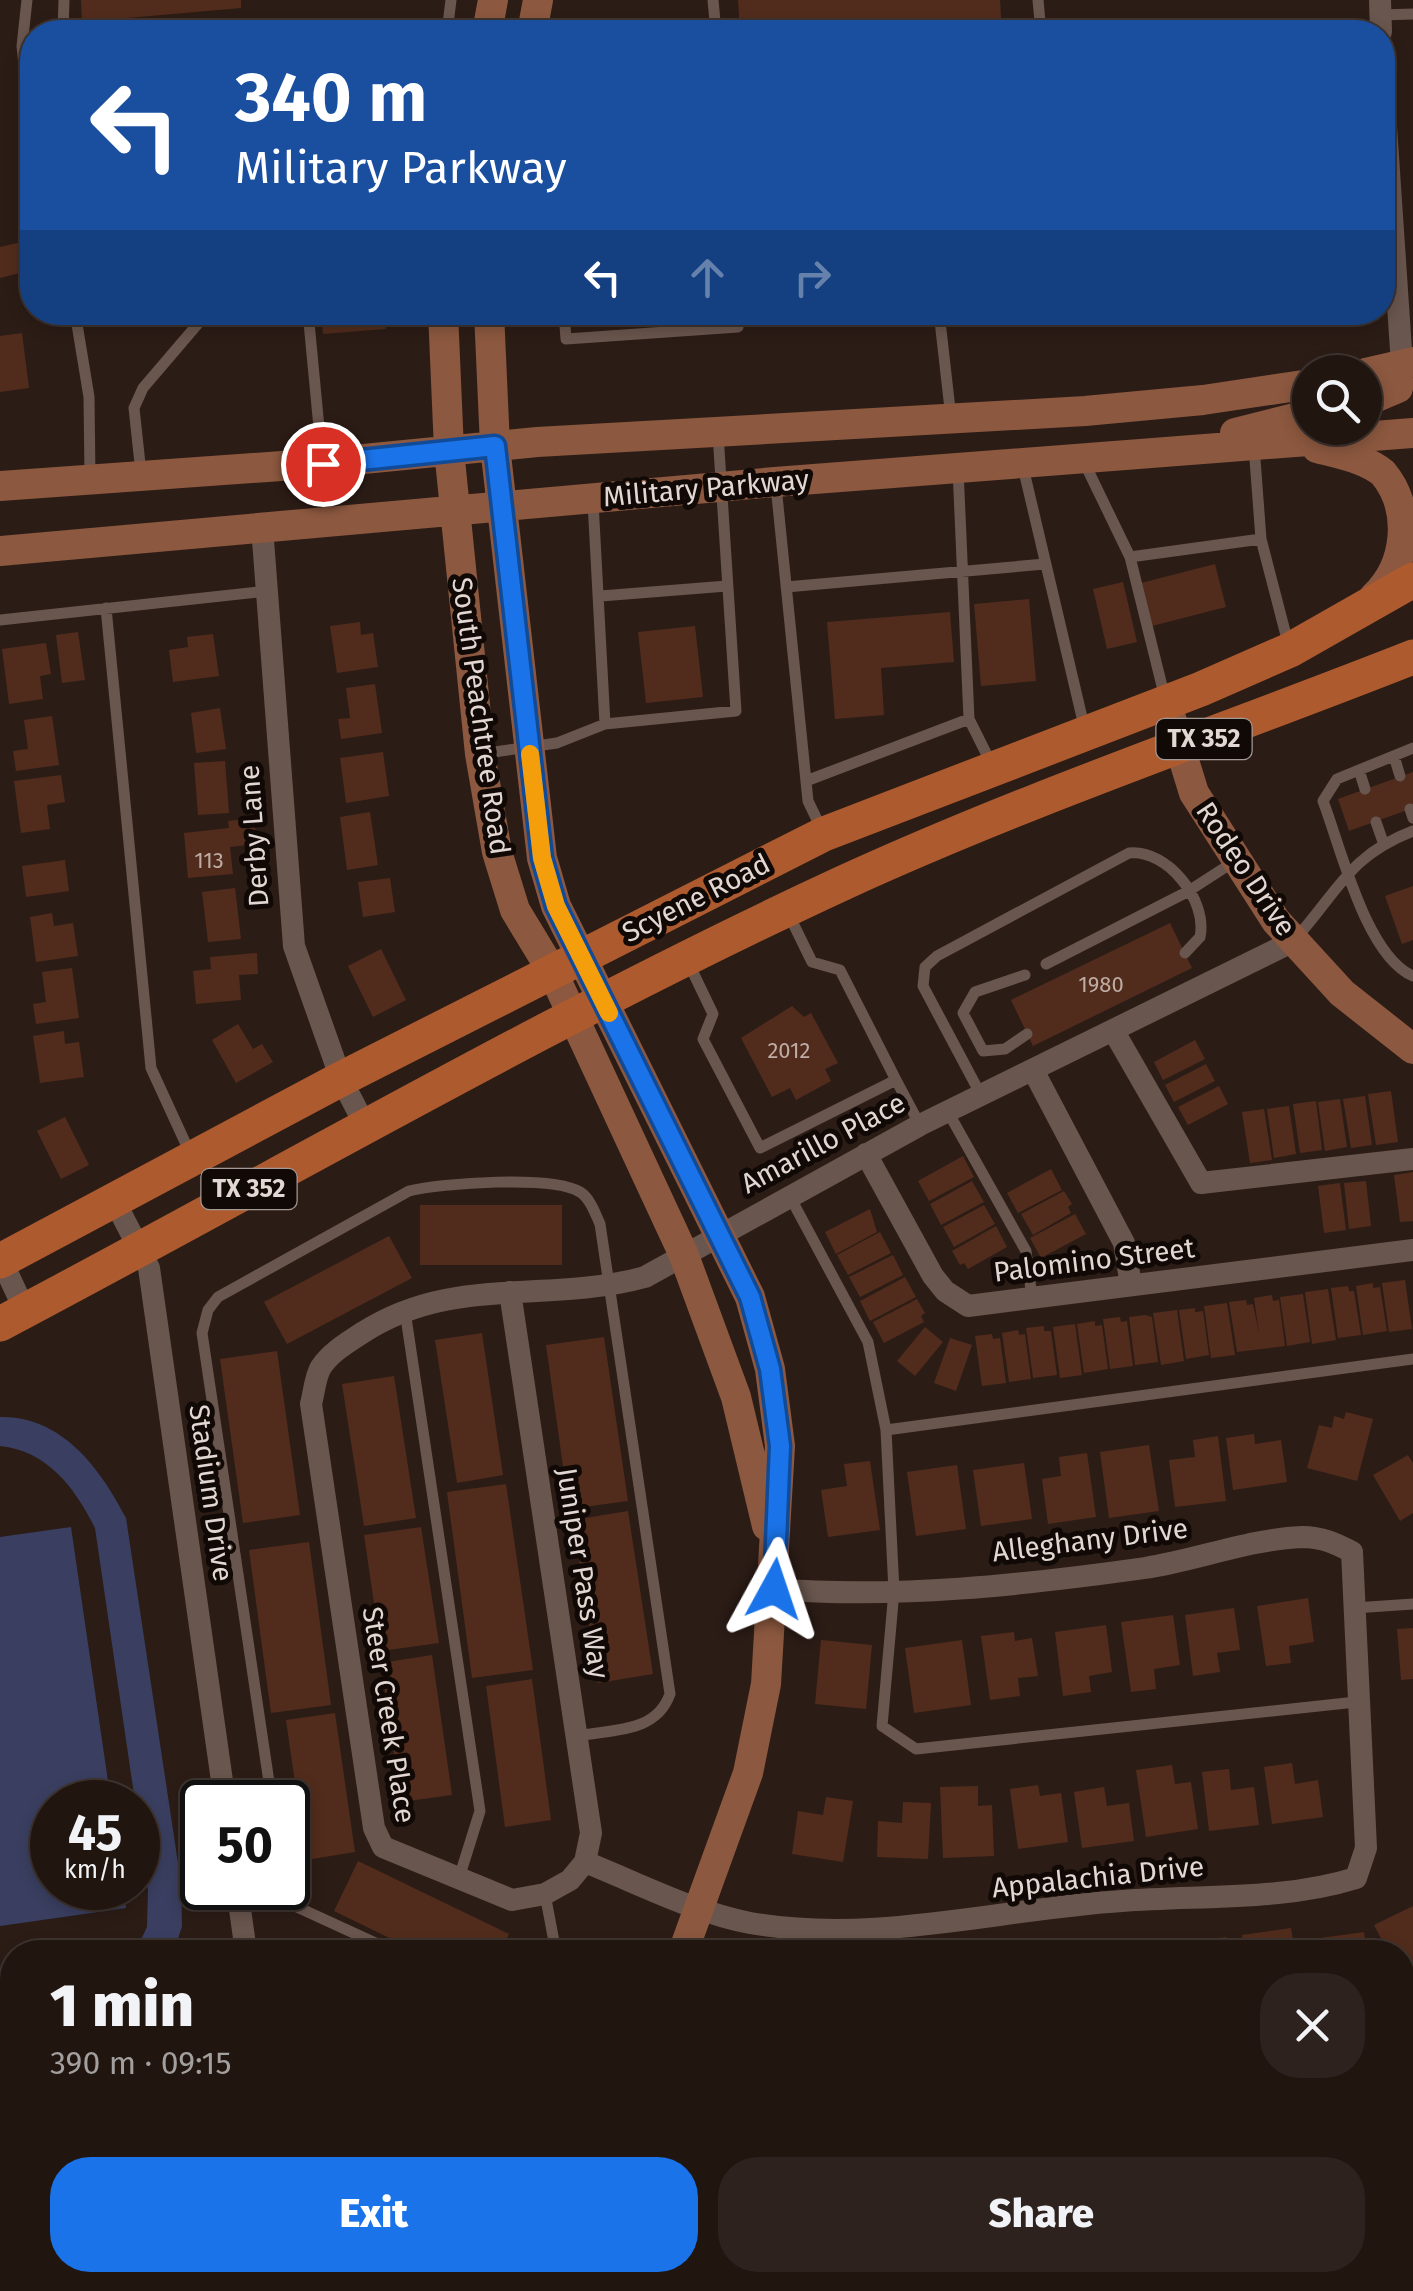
<!DOCTYPE html>
<meta charset="utf-8">
<style>
:root{--surface:#211510;--page:#2d221e;--text:#f1f3f6;--muted:#a29f9f;--line:#3e3430;--accent:#1a73e8}
body{margin:0;font-family:"Fira Sans",sans-serif;background:var(--page);color:var(--text);height:100vh;display:flex;flex-direction:column;font-size:38px;white-space:nowrap}
*{box-sizing:border-box;margin:0}
p{font-size:32px;color:var(--muted)}
.icon{flex:none;width:55px;height:55px;fill:none;stroke:currentColor;stroke-width:2;stroke-linecap:round;stroke-linejoin:round}
.map{position:relative;flex:1;overflow:hidden}
.panel{position:absolute;left:0px;top:1940px;width:1415px;height:352px;display:flex;flex-direction:column;background:var(--surface);border-radius:40px 40px 0 0;box-shadow:0 5px 15px #0003,0 0 0 2px var(--line)}
.panel>*{flex:none}
.hud{position:absolute;left:20px;top:20px;width:1375px;height:305px;border-radius:40px;box-shadow:0 5px 15px #0003,0 0 0 2px var(--line);background:#1a4fa0;color:#fff;overflow:hidden}
.buttons{position:absolute;left:1292px;top:355px;display:grid;gap:20px}
.buttons a{display:grid;place-items:center;width:90px;height:90px;border-radius:50%;background:var(--surface);box-shadow:0 5px 15px #0003,0 0 0 2px var(--line);font-size:50px}
.speed{position:absolute;left:30px;top:1780px;display:flex;gap:20px;font-size:50px;font-weight:700;text-align:center}
.speed>*{display:grid;place-content:center;width:130px;height:130px;border-radius:50%;background:var(--surface);box-shadow:0 5px 15px #0003,0 0 0 2px var(--line);line-height:1}
.speed small{font-size:25px;font-weight:400}
.speed .limit{border:5px solid #111;border-radius:15px;background:#fff;color:#111}
.pin{position:absolute;display:grid;place-items:center;width:85px;height:85px;color:#fff;margin:-42px;border:5px solid #fff;border-radius:50%;box-shadow:0 2px 10px #0007}
.me{position:absolute;width:110px;margin:-55px;rotate:5deg;stroke-linejoin:round;filter:drop-shadow(0 0 8px #0008)}
.turn{display:flex;align-items:center;gap:35px;height:210px;padding:0 50px;font-size:45px}
.turn .icon{width:130px;height:130px;stroke-width:2.5}
.turn b{display:block;font-size:70px;line-height:85px}
.lanes{display:flex;align-items:center;height:95px;padding:0 50px;background:#0003;justify-content:center;gap:50px;direction:ltr}
.lanes .off{opacity:.35}
.round{display:grid;place-items:center;flex:none;width:105px;height:105px;border-radius:40px;background:var(--page)}
.summary{display:flex;align-items:center;justify-content:space-between;height:170px;padding:0 50px}
h1{font-size:60px;font-weight:800;line-height:75px}
.action{display:flex;gap:20px;margin-top:auto;padding:20px 50px}
.action a{flex:1;height:115px;border-radius:40px;background:var(--accent);color:#fff;font-size:40px;font-weight:800;line-height:115px;text-align:center}
.action a+a{background:var(--page);color:var(--text)}
.map>svg:first-child{display:block}
.green{fill:#3a3f61}
.building{fill:#512c1c}
.lines{fill:none;stroke-linecap:round;stroke-linejoin:round}
.lane{stroke:#69564e;stroke-width:11}
.street{stroke:#69564e;stroke-width:22}
.secondary{stroke:#8c583f;stroke-width:30}
.primary{stroke:#ae5a2f;stroke-width:35}
.route-casing{stroke:#114b97;stroke-width:25}
.route{stroke:#1a73e8;stroke-width:18}
.slow{stroke:#f59e0b;stroke-width:18}
.labels{text-anchor:middle;dominant-baseline:central;stroke-width:10;stroke-linejoin:round;paint-order:stroke}
.number-label{font-size:22px;fill:#beaca4}
.shield{fill:#100906;stroke:#a39995;stroke-width:2.5}
.shield-label{font-size:25px;font-weight:bold;fill:#e2d7d2}
.street-label{font-size:28px;fill:#e2d7d2;stroke:#100906}
</style>
<div class="map">
<svg width="1413" height="2291" viewBox="0 0 1413 2291">
<rect width="100%" height="100%" fill="#2c1c16"/>
<path class="green" d="M 0,1417 C 62,1416 100,1468 126,1518 L 181,1883 L 182,1926 L 174,1952 L 135,1952 L 147,1927 L 148,1890 L 95,1528 C 75,1488 48,1451 0,1446 Z
M 71,1527 L 111,1802 L 52,1802 L 52,1888 L 123,1888 L 126,1908 L 0,1926 L 0,1537 Z"/>
<path class="building" d="M 81,0 L 241,0 L 241,8 L 82,22 Z
M 738,0 L 1000,0 L 1002,32 L 740,32 Z
M 26,241 L 32,270 L 0,278 L 0,247 Z
M 321,312 L 385,312 L 386,329 L 323,334 Z
M 578,312 L 691,312 L 692,318 L 579,327 Z
M 22,333 L 29,388 L 0,392 L 0,336 Z
M 1215,564 L 1226,607 L 1152,626 L 1141,583 Z
M 1123,582 L 1137,642 L 1107,649 L 1093,589 Z
M 1029,599 L 1036,681 L 981,686 L 974,604 Z
M 950,612 L 954,662 L 881,668 L 884,715 L 835,719 L 827,622 Z
M 360,622 L 361,635 L 373,633 L 378,667 L 337,673 L 330,626 Z
M 695,626 L 703,697 L 646,703 L 638,632 Z
M 78,632 L 85,680 L 62,683 L 56,635 Z
M 213,634 L 219,676 L 173,682 L 169,650 L 188,647 L 187,637 Z
M 46,643 L 51,674 L 40,676 L 43,699 L 9,704 L 2,649 Z
M 375,684 L 382,733 L 341,739 L 338,719 L 350,718 L 346,688 Z
M 220,708 L 226,749 L 196,753 L 191,713 Z
M 52,716 L 59,765 L 16,771 L 13,751 L 28,749 L 24,720 Z
M 383,752 L 389,796 L 346,803 L 340,758 Z
M 225,761 L 229,813 L 198,815 L 194,763 Z
M 1413,772 L 1413,808 L 1349,831 L 1338,799 Z
M 61,775 L 65,802 L 47,805 L 50,829 L 21,833 L 14,781 Z
M 370,812 L 378,865 L 347,870 L 340,817 Z
M 254,818 L 257,844 L 230,847 L 233,874 L 188,878 L 184,833 L 229,828 L 228,821 Z
M 65,860 L 69,891 L 26,897 L 22,866 Z
M 390,878 L 395,912 L 363,917 L 358,882 Z
M 1413,886 L 1413,940 L 1402,944 L 1385,896 Z
M 235,888 L 241,939 L 208,942 L 202,892 Z
M 52,913 L 54,926 L 73,923 L 78,956 L 36,962 L 30,917 Z
M 1170,923 L 1192,968 L 1033,1046 L 1011,1000 Z
M 381,949 L 406,1000 L 373,1017 L 348,966 Z
M 257,953 L 258,974 L 239,975 L 241,1000 L 196,1004 L 193,971 L 211,969 L 210,957 Z
M 72,968 L 79,1018 L 36,1024 L 33,1004 L 46,1002 L 42,972 Z
M 792,1006 L 804,1017 L 811,1013 L 838,1063 L 825,1069 L 831,1081 L 796,1100 L 790,1088 L 772,1097 L 741,1038 Z
M 238,1024 L 253,1049 L 262,1044 L 273,1062 L 236,1083 L 212,1040 Z
M 64,1031 L 65,1044 L 79,1042 L 84,1077 L 40,1083 L 33,1036 Z
M 1195,1040 L 1205,1059 L 1163,1080 L 1154,1062 Z
M 1206,1064 L 1215,1081 L 1174,1102 L 1165,1085 Z
M 1219,1086 L 1228,1104 L 1188,1125 L 1178,1107 Z
M 1391,1091 L 1398,1142 L 1376,1145 L 1368,1094 Z
M 1365,1096 L 1372,1145 L 1351,1148 L 1343,1099 Z
M 1340,1099 L 1347,1147 L 1325,1151 L 1318,1102 Z
M 1316,1101 L 1322,1150 L 1300,1153 L 1293,1104 Z
M 1289,1106 L 1296,1154 L 1274,1158 L 1267,1109 Z
M 1264,1109 L 1272,1160 L 1250,1163 L 1242,1112 Z
M 65,1117 L 89,1165 L 61,1179 L 37,1131 Z
M 963,1156 L 974,1177 L 929,1201 L 918,1181 Z
M 1051,1169 L 1062,1190 L 1018,1213 L 1007,1193 Z
M 1413,1172 L 1413,1221 L 1400,1222 L 1394,1175 Z
M 972,1181 L 984,1202 L 941,1225 L 930,1204 Z
M 1366,1181 L 1371,1226 L 1349,1229 L 1344,1183 Z
M 1340,1183 L 1346,1230 L 1324,1233 L 1318,1186 Z
M 1064,1191 L 1072,1204 L 1068,1207 L 1071,1213 L 1033,1235 L 1021,1214 Z
M 420,1205 L 562,1205 L 562,1265 L 420,1265 Z
M 984,1205 L 995,1224 L 954,1247 L 943,1227 Z
M 870,1209 L 877,1232 L 836,1254 L 825,1232 Z
M 1075,1214 L 1086,1234 L 1041,1258 L 1030,1238 Z
M 996,1226 L 1007,1247 L 968,1269 L 964,1263 L 960,1265 L 952,1251 Z
M 880,1232 L 891,1253 L 848,1275 L 837,1255 Z
M 389,1236 L 412,1278 L 287,1344 L 264,1302 Z
M 893,1255 L 903,1275 L 860,1297 L 849,1277 Z
M 905,1277 L 916,1297 L 870,1321 L 860,1301 Z
M 1405,1280 L 1412,1329 L 1389,1332 L 1382,1283 Z
M 1373,1283 L 1373,1288 L 1380,1287 L 1387,1331 L 1363,1335 L 1356,1286 Z
M 1348,1286 L 1349,1291 L 1354,1291 L 1361,1335 L 1338,1338 L 1331,1288 Z
M 1328,1289 L 1336,1340 L 1312,1344 L 1305,1292 Z
M 1303,1294 L 1310,1342 L 1287,1346 L 1280,1297 Z
M 1272,1295 L 1273,1301 L 1279,1300 L 1285,1346 L 1237,1352 L 1229,1302 L 1246,1300 L 1247,1305 L 1253,1304 L 1259,1333 L 1254,1298 Z
M 917,1299 L 925,1313 L 921,1316 L 924,1322 L 884,1343 L 873,1322 Z
M 1227,1303 L 1235,1355 L 1211,1358 L 1204,1306 Z
M 1195,1308 L 1195,1312 L 1203,1311 L 1209,1355 L 1186,1359 L 1179,1310 Z
M 1177,1310 L 1184,1361 L 1161,1365 L 1153,1313 Z
M 1145,1315 L 1152,1317 L 1158,1362 L 1135,1365 L 1129,1317 Z
M 1120,1317 L 1121,1322 L 1127,1321 L 1133,1366 L 1110,1369 L 1103,1319 Z
M 1095,1321 L 1095,1326 L 1102,1325 L 1108,1369 L 1084,1373 L 1077,1324 Z
M 1075,1324 L 1082,1375 L 1060,1378 L 1053,1327 Z
M 1044,1326 L 1044,1331 L 1051,1331 L 1057,1375 L 1033,1378 L 1026,1328 Z
M 925,1327 L 943,1342 L 915,1376 L 897,1361 Z
M 1018,1330 L 1019,1335 L 1025,1334 L 1031,1379 L 1009,1382 L 1002,1333 Z
M 482,1333 L 503,1475 L 457,1483 L 435,1340 Z
M 992,1334 L 993,1339 L 1000,1338 L 1006,1383 L 982,1386 L 975,1336 Z
M 604,1337 L 628,1501 L 569,1509 L 546,1345 Z
M 950,1338 L 972,1345 L 956,1391 L 934,1383 Z
M 277,1351 L 300,1515 L 243,1523 L 220,1359 Z
M 394,1376 L 416,1518 L 364,1526 L 342,1384 Z
M 1346,1412 L 1373,1419 L 1357,1481 L 1307,1468 L 1319,1425 L 1332,1428 L 1334,1416 L 1344,1419 Z
M 1254,1434 L 1255,1444 L 1281,1440 L 1287,1482 L 1233,1490 L 1226,1438 Z
M 1218,1436 L 1226,1501 L 1175,1507 L 1169,1460 L 1195,1457 L 1193,1440 Z
M 1149,1445 L 1159,1511 L 1109,1518 L 1100,1452 Z
M 1087,1453 L 1096,1517 L 1048,1524 L 1042,1479 L 1061,1476 L 1059,1457 Z
M 1408,1455 L 1413,1463 L 1413,1513 L 1400,1521 L 1373,1475 Z
M 870,1461 L 880,1530 L 828,1537 L 821,1490 L 847,1486 L 844,1464 Z
M 1024,1463 L 1032,1519 L 981,1526 L 973,1470 Z
M 957,1465 L 966,1529 L 916,1536 L 907,1472 Z
M 506,1484 L 533,1670 L 472,1678 L 447,1492 Z
M 628,1511 L 653,1674 L 598,1683 L 573,1520 Z
M 421,1527 L 439,1643 L 381,1651 L 364,1535 Z
M 309,1542 L 331,1705 L 271,1713 L 249,1550 Z
M 1308,1598 L 1314,1642 L 1289,1646 L 1291,1663 L 1266,1666 L 1257,1606 Z
M 1234,1608 L 1240,1650 L 1217,1653 L 1220,1672 L 1193,1676 L 1185,1615 Z
M 1173,1615 L 1180,1665 L 1154,1669 L 1156,1689 L 1131,1692 L 1121,1622 Z
M 1106,1625 L 1112,1672 L 1089,1676 L 1091,1692 L 1063,1696 L 1055,1632 Z
M 1413,1628 L 1413,1679 L 1401,1680 L 1397,1629 Z
M 1014,1632 L 1015,1641 L 1032,1638 L 1038,1676 L 1018,1678 L 1020,1696 L 990,1700 L 981,1636 Z
M 821,1640 L 872,1645 L 866,1709 L 815,1704 Z
M 962,1640 L 971,1705 L 914,1713 L 905,1648 Z
M 432,1655 L 452,1795 L 401,1802 L 381,1663 Z
M 532,1679 L 551,1820 L 505,1827 L 486,1686 Z
M 335,1713 L 355,1852 L 306,1860 L 286,1720 Z
M 1292,1763 L 1295,1784 L 1318,1780 L 1323,1817 L 1272,1824 L 1264,1767 Z
M 1172,1765 L 1175,1784 L 1191,1782 L 1198,1829 L 1146,1837 L 1136,1770 Z
M 1229,1769 L 1231,1790 L 1254,1787 L 1259,1825 L 1209,1831 L 1202,1772 Z
M 1038,1785 L 1040,1796 L 1061,1793 L 1068,1842 L 1018,1849 L 1010,1789 Z
M 978,1786 L 978,1806 L 992,1805 L 994,1856 L 943,1858 L 940,1787 Z
M 1104,1787 L 1107,1806 L 1129,1803 L 1134,1841 L 1082,1848 L 1074,1792 Z
M 826,1797 L 853,1801 L 843,1862 L 792,1854 L 798,1811 L 823,1815 Z
M 903,1802 L 931,1803 L 928,1859 L 877,1857 L 878,1821 L 902,1823 Z
M 358,1861 L 509,1934 L 500,1952 L 418,1952 L 334,1911 Z
M 1413,1906 L 1413,1981 L 1404,1985 L 1402,1952 L 1388,1952 L 1374,1925 Z
M 1291,1928 L 1295,1952 L 1244,1952 L 1242,1935 Z
M 1364,1932 L 1367,1952 L 1315,1952 L 1313,1939 Z
M 1226,1937 L 1228,1952 L 1176,1952 L 1174,1944 Z
M 1402,2073 L 1413,2076 L 1413,2138 L 1402,2136 Z
M 12,2108 L 12,2280 L 135,2280 L 137,2289 L 0,2291 L 0,2112 Z
M 1166,2280 L 1218,2280 L 1219,2291 L 1167,2291 Z
M 1230,2280 L 1281,2280 L 1283,2291 L 1232,2291 Z
M 1293,2280 L 1345,2280 L 1346,2289 L 1295,2291 Z
M 1151,2281 L 1153,2291 L 1094,2291 L 1094,2289 Z"/>
<g class="lines">
<path class="lane" d="M 27,0 L 22,46 L 32,146
M 713,0 L 716,32
M 1038,0 L 1041,32
M 1381,15 L 1413,14
M 63,32 L 64,0
M 447,32 L 451,0
M 75,312 L 89,397 L 90,477
M 308,312 L 322,459
M 564,312 L 566,339 L 738,327 L 736,312
M 939,312 L 951,418
M 1254,446 L 1261,539 L 1288,643
M 1084,462 L 1130,557 L 1165,698
M 1023,467 L 1085,730
M 958,469 L 969,719
M 141,473 L 134,408 L 143,388 L 208,312
M 776,486 L 808,801 L 821,828
M 593,502 L 605,724
M 1130,557 L 1261,539
M 786,587 L 1045,564
M 601,596 L 727,586
M 106,608 L 151,1068 L 190,1153
M 0,620 L 268,591
M 1413,748 L 1337,779 L 1323,801 C 1341,848 1366,956 1413,976
M 480,754 L 557,743 L 605,724 L 736,711 L 718,434
M 1394,756 L 1400,776
M 1359,770 L 1365,789
M 806,781 L 969,719 L 992,765
M 1410,809 L 1413,818
M 1376,822 L 1383,842
M 1297,937 C 1339,890 1350,855 1413,831
M 689,964 L 713,1014 L 703,1039 L 760,1148 L 896,1080 L 840,970 L 812,962 L 789,915
M 1046,964 L 1187,892 L 1235,861
M 1025,975 L 975,992 L 963,1013 L 983,1051 L 1005,1049 L 1027,1034
M 896,1080 L 920,1125
M 981,1095 L 923,986 L 925,967 L 937,956 L 1129,853 C 1167,849 1208,900 1200,937 L 1185,953
M 948,1112 L 1026,1251 L 1032,1298
M 789,1195 L 868,1342 L 886,1430
M 405,1311 L 480,1811 L 459,1878
M 1354,1608 L 1413,1604
M 1356,1702 L 916,1749 L 882,1726 L 894,1591 L 886,1430 L 1413,1359
M 272,1802 L 202,1333 L 208,1310 L 218,1297 L 409,1191 C 441,1183 553,1175 580,1192 C 590,1198 595,1213 600,1224 L 670,1694 C 656,1733 614,1729 577,1736
M 284,1888 L 297,1907 L 395,1952
M 545,1894 L 556,1952
M 803,1952 L 813,1929
M 1402,2030 L 1413,2029
M 1402,2231 L 1413,2231
M 211,2280 L 212,2291
M 319,2291 L 323,2280
M 399,2291 L 405,2280
M 652,2291 L 656,2280"/>
<path class="street" d="M 1380,0 L 1381,32
M 1382,67 L 1402,365
M 262,527 L 294,946 L 341,1079 L 366,1127
M 1113,1030 L 1201,1183 L 1413,1159
M 1033,1070 L 1124,1243 L 1131,1285
M 866,1154 L 933,1276 L 945,1291 L 968,1306 L 1413,1250
M 114,1200 L 149,1268 L 225,1802
M 0,1257 L 25,1311
M 510,1292 L 591,1833 L 585,1862 L 570,1880 L 545,1894 L 512,1900 L 383,1847 L 374,1828 L 311,1404 C 314,1393 315,1377 321,1367 C 331,1352 347,1343 362,1333 C 453,1274 546,1304 645,1277 L 920,1125 L 1294,941
M 585,1862 C 638,1883 693,1912 750,1923 C 874,1945 998,1909 1122,1901 C 1199,1895 1283,1901 1356,1878 L 1366,1848 L 1352,1552 C 1335,1543 1322,1537 1302,1537 C 1250,1539 1197,1560 1145,1568 C 1024,1585 896,1599 774,1589
M 237,1888 L 246,1952
M 1388,2280 L 1389,2291"/>
<path class="secondary" d="M 487,32 L 493,0
M 532,32 L 538,0
M 443,312 L 449,450 L 480,754 L 497,852 L 515,910 L 552,971 L 683,1253 L 736,1397 L 767,1526
M 489,312 L 495,446 L 542,858 L 556,906 L 750,1297 L 770,1369 L 780,1446 L 766,1684 L 748,1773 L 683,1952
M 1365,373 L 1413,362
M 1365,402 L 1398,388 L 1402,365
M 1235,433 L 1310,414
M 1317,448 C 1339,454 1365,458 1383,473 C 1413,509 1408,565 1374,597
M 0,486 L 323,463 L 537,442 L 1085,411 L 1203,400 L 1310,384
M 0,551 L 775,482 L 1413,433
M 1166,702 L 1194,793 L 1276,921 L 1342,993 L 1413,1049
M 530,2291 L 536,2280"/>
<path class="primary" d="M 0,1261 L 341,1079 L 824,834 L 1201,689 L 1290,650 L 1413,580
M 0,1324 C 280,1176 555,1016 843,883 C 1028,798 1223,732 1413,657"/>
</g>
<g class="lines">
<defs>
<path id="route" d="M 323,464 L 495,446 L 542,858 L 556,906 L 750,1297 L 770,1369 L 780,1446 L 774,1589"/>
</defs>
<use href="#route" class="route-casing"/>
<use href="#route" class="route"/>
<path class="slow" d="M 530,754 L 542,858 L 556,906 L 609,1013"/>
</g>
<g class="labels">
<g class="number-label">
<text x="209" y="860">113</text>
<text x="1101" y="984">1980</text>
<text x="789" y="1050">2012</text>
</g>
<g class="shield">
<rect x="1156.5" y="719" width="95" height="40" rx="8"/>
<rect x="201.5" y="1169" width="95" height="40" rx="8"/>
</g>
<g class="shield-label">
<text x="1204" y="739">TX 352</text>
<text x="249" y="1189">TX 352</text>
</g>
<g class="street-label">
<text transform="translate(706 488) rotate(-5)">Military Parkway</text>
<text transform="translate(481 716) rotate(82)">South Peachtree Road</text>
<text transform="translate(254 836) rotate(-94)">Derby Lane</text>
<text transform="translate(1246 869) rotate(56)">Rodeo Drive</text>
<text transform="translate(696 898) rotate(-27)">Scyene Road</text>
<text transform="translate(823 1143) rotate(-28)">Amarillo Place</text>
<text transform="translate(1094 1260) rotate(-7)">Palomino Street</text>
<text transform="translate(211 1493) rotate(82)">Stadium Drive</text>
<text transform="translate(1090 1540) rotate(-7)">Alleghany Drive</text>
<text transform="translate(583 1573) rotate(81)">Juniper Pass Way</text>
<text transform="translate(389 1715) rotate(81)">Steer Creek Place</text>
<text transform="translate(1098 1877) rotate(-6)">Appalachia Drive</text>
</g>
</g>
</svg>
<div class="buttons">
<a><svg class="icon" aria-label="search" viewBox="0 0 24 24"><circle cx="10" cy="10" r="6"/><path d="M15 15l6 6"/></svg></a>
</div>
<div class="speed"><div>45<small>km/h</small></div><div class="limit">50</div></div>
<div class="pin" style="left:323px;top:464px;background:#d93025"><svg class="icon" aria-label="arrive" viewBox="0 0 24 24"><path d="M6 21V4h12l-3 4 3 4H6"/></svg></div>
<svg class="me" style="left:774px;top:1589px" viewBox="-20 -20 40 40"><path d="M0-17L14 15 0 8-14 15z" fill="#1a73e8" stroke="#fff" stroke-width="4"/></svg>
<div class="hud">
<div class="turn"><svg class="icon" aria-label="left" viewBox="0 0 24 24"><path d="M17 20v-9H6M10 6l-5 5 5 5"/></svg><div><b>340 m</b>Military Parkway</div></div>
<div class="lanes"><svg class="icon" aria-label="left" viewBox="0 0 24 24"><path d="M17 20v-9H6M10 6l-5 5 5 5"/></svg><svg class="icon off" aria-label="ahead" viewBox="0 0 24 24"><path d="M12 20V5M6 11l6-6 6 6"/></svg><svg class="icon off" aria-label="right" viewBox="0 0 24 24"><path d="M7 20v-9h11M14 6l5 5-5 5"/></svg></div>
</div>
<section class="panel">
<div class="summary"><div><h1>1 min</h1><p>390 m · 09:15</p></div><a class="round"><svg class="icon" aria-label="close" viewBox="0 0 24 24"><path d="M6 6l12 12M18 6L6 18"/></svg></a></div>
<div class="action"><a>Exit</a><a>Share</a></div>
</section>
</div>
